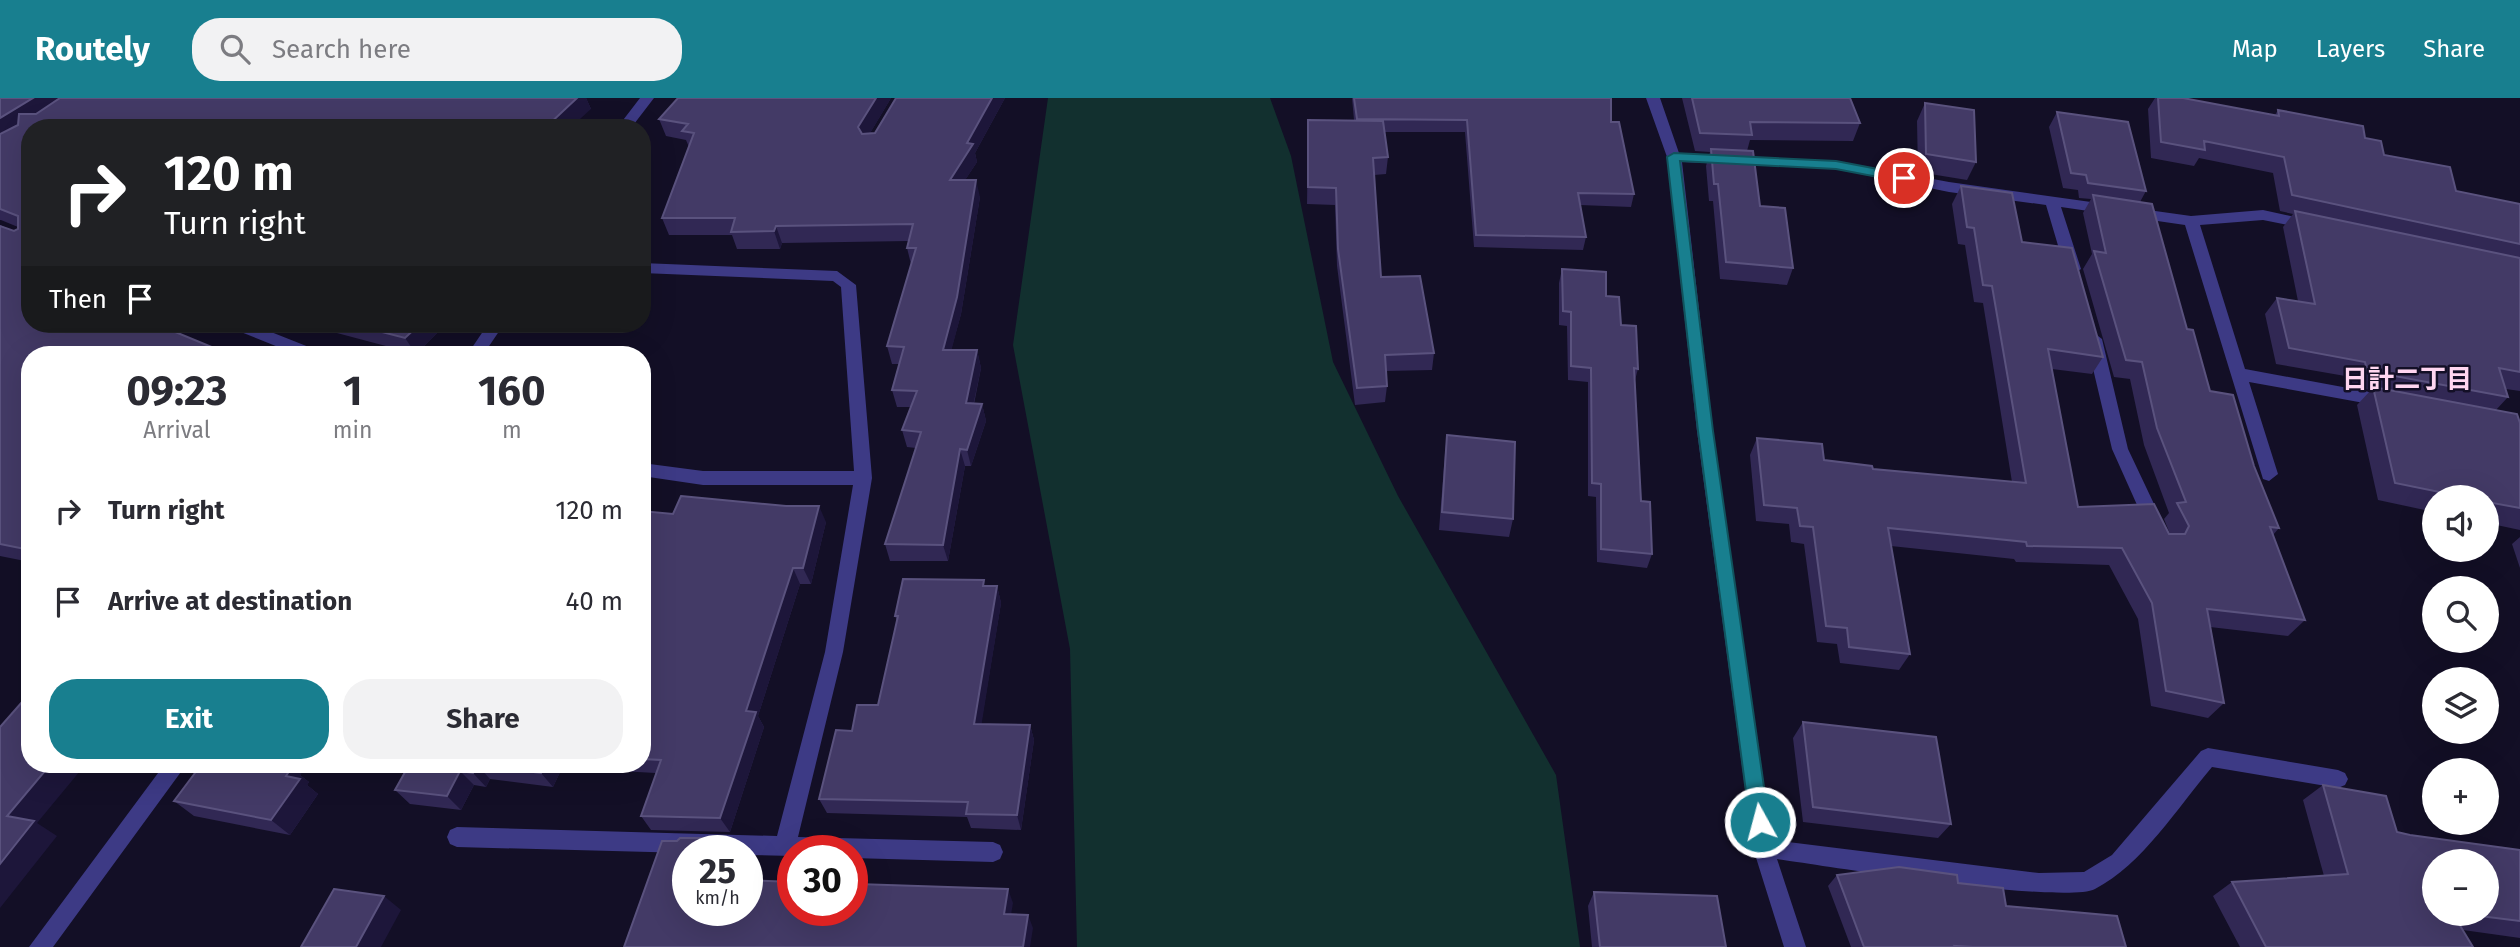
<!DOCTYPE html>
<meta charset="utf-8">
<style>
:root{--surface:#fff;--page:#f2f2f3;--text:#2b2b33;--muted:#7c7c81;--accent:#187f8f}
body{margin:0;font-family:"Fira Sans","Noto Sans JP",sans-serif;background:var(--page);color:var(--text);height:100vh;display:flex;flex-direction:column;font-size:26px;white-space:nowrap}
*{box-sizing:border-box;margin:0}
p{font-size:23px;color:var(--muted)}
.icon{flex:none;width:38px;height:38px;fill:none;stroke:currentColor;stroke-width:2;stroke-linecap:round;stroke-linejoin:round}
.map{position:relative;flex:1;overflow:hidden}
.side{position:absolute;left:21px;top:248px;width:630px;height:427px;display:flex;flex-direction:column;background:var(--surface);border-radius:28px;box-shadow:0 7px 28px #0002}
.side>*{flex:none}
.banner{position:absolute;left:21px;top:21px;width:630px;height:214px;border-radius:28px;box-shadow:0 7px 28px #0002;background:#202124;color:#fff;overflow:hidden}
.controls{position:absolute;left:2422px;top:387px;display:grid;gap:14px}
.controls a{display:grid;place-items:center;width:77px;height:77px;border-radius:50%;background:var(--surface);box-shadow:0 7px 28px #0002;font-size:35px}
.speed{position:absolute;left:672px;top:737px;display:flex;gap:14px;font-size:35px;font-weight:700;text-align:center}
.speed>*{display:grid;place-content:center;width:91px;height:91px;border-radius:50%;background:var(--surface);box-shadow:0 7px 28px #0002;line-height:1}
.speed small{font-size:18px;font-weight:400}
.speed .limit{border:10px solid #d22;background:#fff;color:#111}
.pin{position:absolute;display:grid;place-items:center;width:60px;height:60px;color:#fff;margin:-30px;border:4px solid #fff;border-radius:50%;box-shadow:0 2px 7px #0007}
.me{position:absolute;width:77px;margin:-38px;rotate:353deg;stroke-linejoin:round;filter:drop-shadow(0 0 5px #0008)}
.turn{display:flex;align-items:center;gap:24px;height:147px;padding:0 28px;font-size:32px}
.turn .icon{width:91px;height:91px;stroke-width:2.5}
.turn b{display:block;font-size:49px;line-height:60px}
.then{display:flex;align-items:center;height:66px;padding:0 28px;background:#0003;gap:14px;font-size:26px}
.eta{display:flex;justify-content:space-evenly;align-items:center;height:119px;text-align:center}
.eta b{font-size:42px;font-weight:700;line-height:49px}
.action{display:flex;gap:14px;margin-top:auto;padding:14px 28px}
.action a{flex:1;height:80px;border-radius:28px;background:var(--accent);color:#fff;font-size:28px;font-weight:700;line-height:80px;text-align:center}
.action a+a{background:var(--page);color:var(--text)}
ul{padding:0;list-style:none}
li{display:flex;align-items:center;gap:21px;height:91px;padding:0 28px}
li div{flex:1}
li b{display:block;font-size:26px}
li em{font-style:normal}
header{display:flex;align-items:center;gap:42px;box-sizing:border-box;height:98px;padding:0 35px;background:var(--accent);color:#fff}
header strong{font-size:33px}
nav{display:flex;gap:38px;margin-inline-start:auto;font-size:24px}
.search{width:490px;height:63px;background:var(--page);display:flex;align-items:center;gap:18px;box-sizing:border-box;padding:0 24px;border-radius:28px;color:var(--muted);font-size:26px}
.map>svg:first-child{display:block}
.green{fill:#12302f}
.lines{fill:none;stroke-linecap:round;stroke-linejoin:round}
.street{fill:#3d3a85;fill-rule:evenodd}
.wall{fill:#312854;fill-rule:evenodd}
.shaded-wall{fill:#1d163a}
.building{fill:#433a66;stroke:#5a527e;stroke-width:2}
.route{fill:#187f8f;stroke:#10535d;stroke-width:2}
.labels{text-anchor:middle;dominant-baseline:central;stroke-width:5;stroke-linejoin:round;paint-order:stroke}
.neighbourhood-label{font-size:26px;font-weight:bold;fill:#ffd6f0;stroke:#130f26}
</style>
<header>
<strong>Routely</strong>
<div class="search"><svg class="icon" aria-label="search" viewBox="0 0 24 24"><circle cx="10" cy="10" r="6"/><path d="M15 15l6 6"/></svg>Search here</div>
<nav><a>Map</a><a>Layers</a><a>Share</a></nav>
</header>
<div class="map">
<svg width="2520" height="849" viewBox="0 0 2520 849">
<rect width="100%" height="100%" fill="#130f26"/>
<path class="green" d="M 1048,0 L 1270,0 L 1291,58 L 1333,264 L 1398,398 L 1556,677 L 1580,849 L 1077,849 L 1070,551 L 1013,247 Z"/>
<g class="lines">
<path class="street" d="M 640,0 L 654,0 L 631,30 L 617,30 Z
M 1646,0 L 1660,0 L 1679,55 L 1836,63 L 1949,84 L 2191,118 L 2263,112 L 2317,124 L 2319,127 L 2312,132 L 2263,122 L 2200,127 L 2245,271 L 2386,297 L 2394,303 L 2386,309 L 2249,284 L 2278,376 L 2269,383 L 2263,381 L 2185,127 L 2061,109 L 2081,171 L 2073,176 L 2065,171 L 2046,107 L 1949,94 L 1836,71 L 1682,64 L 1713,333 L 1772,742 L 2039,775 L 2084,774 L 2112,757 L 2201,653 L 2208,650 L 2338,672 L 2345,675 L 2348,681 L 2345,687 L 2338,690 L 2212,669 C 2178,709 2142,767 2095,791 C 2063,807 1828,768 1777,761 L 1806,849 L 1784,849 L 1753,750 L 1697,333 L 1667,59 Z
M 642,165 L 837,173 L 856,187 L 872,380 L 843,554 L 798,739 L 993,744 L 1000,747 L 1003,754 L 1000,761 L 993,764 L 852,760 L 852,752 L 793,752 L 793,758 L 747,757 L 747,752 L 688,752 L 688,755 L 457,749 L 450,746 L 447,739 L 450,732 L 457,729 L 777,738 L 825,554 L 853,387 L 703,387 L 642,378 L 642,365 L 703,373 L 854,373 L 841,189 L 833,183 L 642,175 Z
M 228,226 L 251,226 L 319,253 L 321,257 L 298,257 L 231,230 Z
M 488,226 L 504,226 L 483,257 L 467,257 Z
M 2094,235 L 2102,241 L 2128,351 L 2164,427 L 2161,432 L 2149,432 L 2146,427 L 2112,351 L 2086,241 Z
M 164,667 L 186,667 L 53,849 L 29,849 Z"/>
</g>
<path class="wall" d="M 0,0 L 586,0 L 591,11 L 30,30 L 30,464 L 0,458 L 0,127 L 14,133 L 18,131 L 18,129 L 1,122 L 0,122 Z
M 678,0 L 891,0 L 870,35 L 875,35 L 896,0 L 1005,0 L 975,55 L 977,64 L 965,82 L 980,99 L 961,216 L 951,252 L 977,252 L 981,270 L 974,306 L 982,306 L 986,323 L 971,368 L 965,368 L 948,463 L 890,463 L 885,446 L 916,350 L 907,349 L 902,332 L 911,309 L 897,309 L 892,292 L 899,266 L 892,266 L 887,248 L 911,166 L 907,150 L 909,143 L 782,145 L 780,151 L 737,151 L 732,137 L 669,137 L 662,120 L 689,49 L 686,42 L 666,38 L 659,21 Z
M 1352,0 L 1611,0 L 1611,24 L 1634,96 L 1631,109 L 1580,107 L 1586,139 L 1583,152 L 1474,149 L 1465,34 L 1385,34 L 1388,59 L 1386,76 L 1374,77 L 1381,179 L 1434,255 L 1432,272 L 1386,273 L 1387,288 L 1385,304 L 1355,307 L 1337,168 L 1335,107 L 1307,106 L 1308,39 L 1354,22 Z
M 1682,0 L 1850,0 L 1860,25 L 1853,43 L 1750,42 L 1747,53 L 1760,108 L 1793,170 L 1787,187 L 1720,181 L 1713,103 L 1709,103 L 1706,68 L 1710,54 L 1695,53 Z
M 2155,0 L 2183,0 L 2275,17 L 2278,12 L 2365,40 L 2384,57 L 2456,93 L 2520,106 L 2520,293 L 2506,291 L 2508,299 L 2496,312 L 2520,325 L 2520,432 L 2487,425 L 2487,399 L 2434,399 L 2434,414 L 2378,402 L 2357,307 L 2371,292 L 2353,289 L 2351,279 L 2276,266 L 2265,216 L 2277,200 L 2298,203 L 2283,129 L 2293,116 L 2280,113 L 2273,75 L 2199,60 L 2194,68 L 2151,60 L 2148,11 Z
M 1925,5 L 1976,64 L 1967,82 L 1918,74 L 1917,23 Z
M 2057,14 L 2146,93 L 2140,104 L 2187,231 L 2210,293 L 2254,368 L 2279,430 L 2273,437 L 2305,522 L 2288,538 L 2210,529 L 2224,605 L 2208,620 L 2151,608 L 2138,521 L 2109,467 L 2016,464 L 2014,461 L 1891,448 L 1910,556 L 1899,572 L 1840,565 L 1837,546 L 1817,544 L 1804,446 L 1791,444 L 1789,426 L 1756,423 L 1750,357 L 1757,340 L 1824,362 L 1873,371 L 2012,384 L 1983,205 L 1974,204 L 1965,147 L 1958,146 L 1952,106 L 1961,88 L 2022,144 L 2103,259 L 2092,276 L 2052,271 L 2078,409 L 2170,436 L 2164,421 L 2169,415 L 2144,347 L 2130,281 L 2114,279 L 2083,171 L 2092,156 L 2083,115 L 2091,101 L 2079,100 L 2078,92 L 2063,90 L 2049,29 Z
M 1562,171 L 1606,198 L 1621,227 L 1638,271 L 1635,282 L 1641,403 L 1652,456 L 1647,470 L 1597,464 L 1596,399 L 1588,398 L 1588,284 L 1568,282 L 1567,228 L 1559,227 L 1559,185 Z
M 303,226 L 446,226 L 416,256 Z
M 1447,337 L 1513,421 L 1509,439 L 1439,432 L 1445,355 Z
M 642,413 L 673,416 L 826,424 L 811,486 L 800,486 L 758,618 L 764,629 L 730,734 L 651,732 L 641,718 L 656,675 L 562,670 L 553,689 L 490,681 L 486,689 L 474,687 L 461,712 L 410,706 L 395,692 L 409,667 L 642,667 Z
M 2520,439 L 2520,470 L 2512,446 Z
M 986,488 L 997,488 L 1001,505 L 981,626 L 1030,627 L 1034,642 L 1021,732 L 971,730 L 967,719 L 827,715 L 819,701 L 852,633 L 878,607 L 897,523 L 895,518 Z
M 1803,624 L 1951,726 L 1938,740 L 1803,724 L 1793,640 Z
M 201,667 L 307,667 L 300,677 L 309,684 L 307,687 L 318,696 L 290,737 L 194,718 L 174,703 Z
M 2323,687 L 2397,734 L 2410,737 L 2520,752 L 2520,840 L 2463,832 L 2473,849 L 2240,849 L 2213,798 L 2232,784 L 2324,778 L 2303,702 ZM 2487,763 L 2487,816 L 2434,816 Z
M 1837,777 L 1958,785 L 2006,808 L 2126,849 L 1851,849 L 1828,788 Z
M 1594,794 L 1726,849 L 1592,849 L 1588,808 Z"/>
<path class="shaded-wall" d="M 33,0 L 72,0 L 0,45 L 0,20 Z
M 577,0 L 586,0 L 591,11 L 570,30 L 545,30 Z
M 876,0 L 891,0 L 863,47 L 858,29 Z
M 992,0 L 1005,0 L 975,55 L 977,64 L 954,99 L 950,82 L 967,45 Z
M 976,82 L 980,99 L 961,216 L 947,269 L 943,252 Z
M 776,128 L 782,145 L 780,151 L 774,133 Z
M 420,226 L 446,226 L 416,256 L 405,240 Z
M 977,252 L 981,270 L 970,322 L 966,305 Z
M 982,306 L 986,323 L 971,368 L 967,352 Z
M 960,351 L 965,368 L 948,463 L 943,447 Z
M 819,408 L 826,424 L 811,486 L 803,470 Z
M 793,470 L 800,486 L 758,618 L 764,629 L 730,734 L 720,720 L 746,613 Z
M 997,488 L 1001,505 L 979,642 L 974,626 Z
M 1030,627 L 1034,642 L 1021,732 L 1017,717 Z
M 50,667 L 85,667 L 37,725 L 57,738 L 0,810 L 0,766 L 7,718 Z
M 279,667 L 307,667 L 300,677 L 309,684 L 307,687 L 318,696 L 290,737 L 271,722 L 286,678 Z
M 477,667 L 490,681 L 486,689 L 473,675 Z
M 545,667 L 559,667 L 562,670 L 553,689 L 541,675 Z
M 460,673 L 474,687 L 461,712 L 447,698 Z
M 713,740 L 722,752 L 709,752 Z
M 1008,791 L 1013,805 L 1009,829 L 1004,816 Z
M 384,798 L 401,812 L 381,849 L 356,849 Z
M 1028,817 L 1033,830 L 1030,849 L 1023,849 Z"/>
<path class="building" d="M 0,0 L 33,0 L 0,20 Z
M 60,0 L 577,0 L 545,30 L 30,30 L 30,226 L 156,226 L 231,257 L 30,257 L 30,452 L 0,446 L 0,128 L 14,133 L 18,131 L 18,118 L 0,111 L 0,36 L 18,27 L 19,16 L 36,16 Z
M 678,0 L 876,0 L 858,29 L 862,36 L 875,35 L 896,0 L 992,0 L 967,45 L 973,46 L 950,82 L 976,82 L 957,199 L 943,252 L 977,252 L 966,305 L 982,306 L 967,352 L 960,351 L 943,447 L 885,446 L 921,334 L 902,332 L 917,293 L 892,292 L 904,249 L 887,248 L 916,150 L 907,150 L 913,126 L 776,128 L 774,133 L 731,134 L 735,120 L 662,120 L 694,35 L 682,33 L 688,26 L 659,21 Z
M 1354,0 L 1611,0 L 1611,24 L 1619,24 L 1634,96 L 1578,95 L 1586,139 L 1476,137 L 1467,22 L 1357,21 Z
M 1692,0 L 1850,0 L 1860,25 L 1750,24 L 1752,37 L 1700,35 Z
M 2158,0 L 2183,0 L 2279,18 L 2278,12 L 2363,28 L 2365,40 L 2381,43 L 2384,57 L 2450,69 L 2456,93 L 2520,106 L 2520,146 L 2292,97 L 2284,59 L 2204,43 L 2205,52 L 2161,44 Z
M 1925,5 L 1974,12 L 1976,64 L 1926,56 Z
M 2057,14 L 2128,24 L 2146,93 L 2088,85 L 2086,77 L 2071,75 Z
M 1308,22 L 1383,23 L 1388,59 L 1373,60 L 1381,179 L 1420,178 L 1434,255 L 1385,257 L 1387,288 L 1357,290 L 1338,151 L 1336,90 L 1308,89 Z
M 1711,51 L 1753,53 L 1760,108 L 1785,110 L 1793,170 L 1726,164 L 1718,86 L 1714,86 Z
M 1961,88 L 2012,95 L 2022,144 L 2072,150 L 2103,259 L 2048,251 L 2078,409 L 2154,406 L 2169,436 L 2185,436 L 2189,428 L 2177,405 L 2186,404 L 2157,330 L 2142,264 L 2126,262 L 2094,153 L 2106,155 L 2093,97 L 2152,106 L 2187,231 L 2193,232 L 2210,293 L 2233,297 L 2254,368 L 2279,430 L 2270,429 L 2305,522 L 2207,511 L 2224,605 L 2166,593 L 2152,505 L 2122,450 L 2027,448 L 2026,444 L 1888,430 L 1910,556 L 1849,549 L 1847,530 L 1826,528 L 1813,429 L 1800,428 L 1797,410 L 1764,407 L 1757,340 L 1822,346 L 1824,362 L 1872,368 L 1873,371 L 2026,385 L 1992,188 L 1983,187 L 1974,130 L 1967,129 Z
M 2295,113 L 2520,160 L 2520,274 L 2499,270 L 2508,299 L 2367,273 L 2365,264 L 2289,250 L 2277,200 L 2315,206 Z
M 1562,171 L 1606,174 L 1606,198 L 1619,199 L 1621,227 L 1636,228 L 1638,271 L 1634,270 L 1641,403 L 1650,404 L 1652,456 L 1601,451 L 1601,386 L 1592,385 L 1591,270 L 1571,268 L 1571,214 L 1563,213 Z
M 351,226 L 420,226 L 405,240 Z
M 2373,289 L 2517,316 L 2520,325 L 2520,410 L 2487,404 L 2487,399 L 2464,399 L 2395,385 Z
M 1447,337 L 1515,344 L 1513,421 L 1442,414 Z
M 681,398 L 786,408 L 819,408 L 803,470 L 793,470 L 746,613 L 756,614 L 720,720 L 641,718 L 661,662 L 642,661 L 642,481 L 648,467 L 642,466 L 642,413 L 673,416 Z
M 903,481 L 984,482 L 983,488 L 997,488 L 974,626 L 1030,627 L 1017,717 L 966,716 L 968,704 L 819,701 L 836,632 L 852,633 L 857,607 L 878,607 L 898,518 L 895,518 Z
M 30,595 L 30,667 L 50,667 L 7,718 L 34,723 L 0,766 L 0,629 Z
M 1803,624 L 1936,639 L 1951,726 L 1813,709 Z
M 201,667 L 279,667 L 292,669 L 286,678 L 300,681 L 271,722 L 174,703 Z
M 409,667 L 545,667 L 541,675 L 477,667 L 473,675 L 460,673 L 447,698 L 395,692 Z
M 2323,687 L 2386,698 L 2397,734 L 2410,737 L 2520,752 L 2520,823 L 2464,816 L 2487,816 L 2487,763 L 2434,763 L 2434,816 L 2453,816 L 2473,849 L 2266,849 L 2232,784 L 2348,776 Z
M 680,740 L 713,740 L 709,752 L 688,752 L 688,812 L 747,812 L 747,782 L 793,784 L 793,812 L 852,812 L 852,788 L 858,788 L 858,786 L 1008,791 L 1004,816 L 1028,817 L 1023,849 L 624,849 L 662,743 L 677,743 Z
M 1899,769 L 1957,777 L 1958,785 L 2003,790 L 2006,808 L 2117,818 L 2126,849 L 1973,849 L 1955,848 L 1956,849 L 1864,849 L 1837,777 Z
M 334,791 L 384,798 L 356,849 L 301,849 Z
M 1594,794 L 1717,798 L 1726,849 L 1600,849 Z"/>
<path class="route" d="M 1674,55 L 1836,63 L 1904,76 L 1910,80 L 1904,84 L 1836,71 L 1680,63 L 1713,333 L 1769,724 L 1766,731 L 1760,733 L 1753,731 L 1750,724 L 1698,333 L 1667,59 Z"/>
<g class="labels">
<g class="neighbourhood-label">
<text x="2407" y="281">日計二丁目</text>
</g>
</g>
</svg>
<div class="controls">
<a><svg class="icon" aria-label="sound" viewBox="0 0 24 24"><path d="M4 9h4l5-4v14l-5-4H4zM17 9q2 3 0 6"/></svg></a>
<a><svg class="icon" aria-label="search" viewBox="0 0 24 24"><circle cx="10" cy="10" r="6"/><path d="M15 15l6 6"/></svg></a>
<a><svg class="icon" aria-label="layers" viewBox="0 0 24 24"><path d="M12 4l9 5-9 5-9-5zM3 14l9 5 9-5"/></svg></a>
<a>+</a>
<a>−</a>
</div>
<div class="speed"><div>25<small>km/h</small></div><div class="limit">30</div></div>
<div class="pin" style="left:1904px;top:80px;background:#d93025"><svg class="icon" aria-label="arrive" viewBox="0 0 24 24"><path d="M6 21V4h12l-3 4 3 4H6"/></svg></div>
<svg class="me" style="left:1760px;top:724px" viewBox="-20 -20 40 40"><circle r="17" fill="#187f8f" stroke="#fff" stroke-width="3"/><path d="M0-11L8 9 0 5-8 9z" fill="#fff"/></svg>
<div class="banner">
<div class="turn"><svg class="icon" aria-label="right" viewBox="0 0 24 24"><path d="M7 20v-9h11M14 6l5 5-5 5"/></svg><div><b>120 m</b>Turn right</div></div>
<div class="then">Then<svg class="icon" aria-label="arrive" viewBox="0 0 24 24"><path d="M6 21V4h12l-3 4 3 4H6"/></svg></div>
</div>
<section class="side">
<div class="eta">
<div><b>09:23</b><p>Arrival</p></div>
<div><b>1</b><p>min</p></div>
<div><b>160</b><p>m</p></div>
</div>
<ul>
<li><svg class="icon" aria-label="right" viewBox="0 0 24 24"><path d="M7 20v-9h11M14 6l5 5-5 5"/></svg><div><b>Turn right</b></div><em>120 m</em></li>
<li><svg class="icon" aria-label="arrive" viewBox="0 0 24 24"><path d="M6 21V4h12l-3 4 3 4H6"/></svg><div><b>Arrive at destination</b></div><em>40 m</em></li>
</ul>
<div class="action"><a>Exit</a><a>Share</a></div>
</section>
</div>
